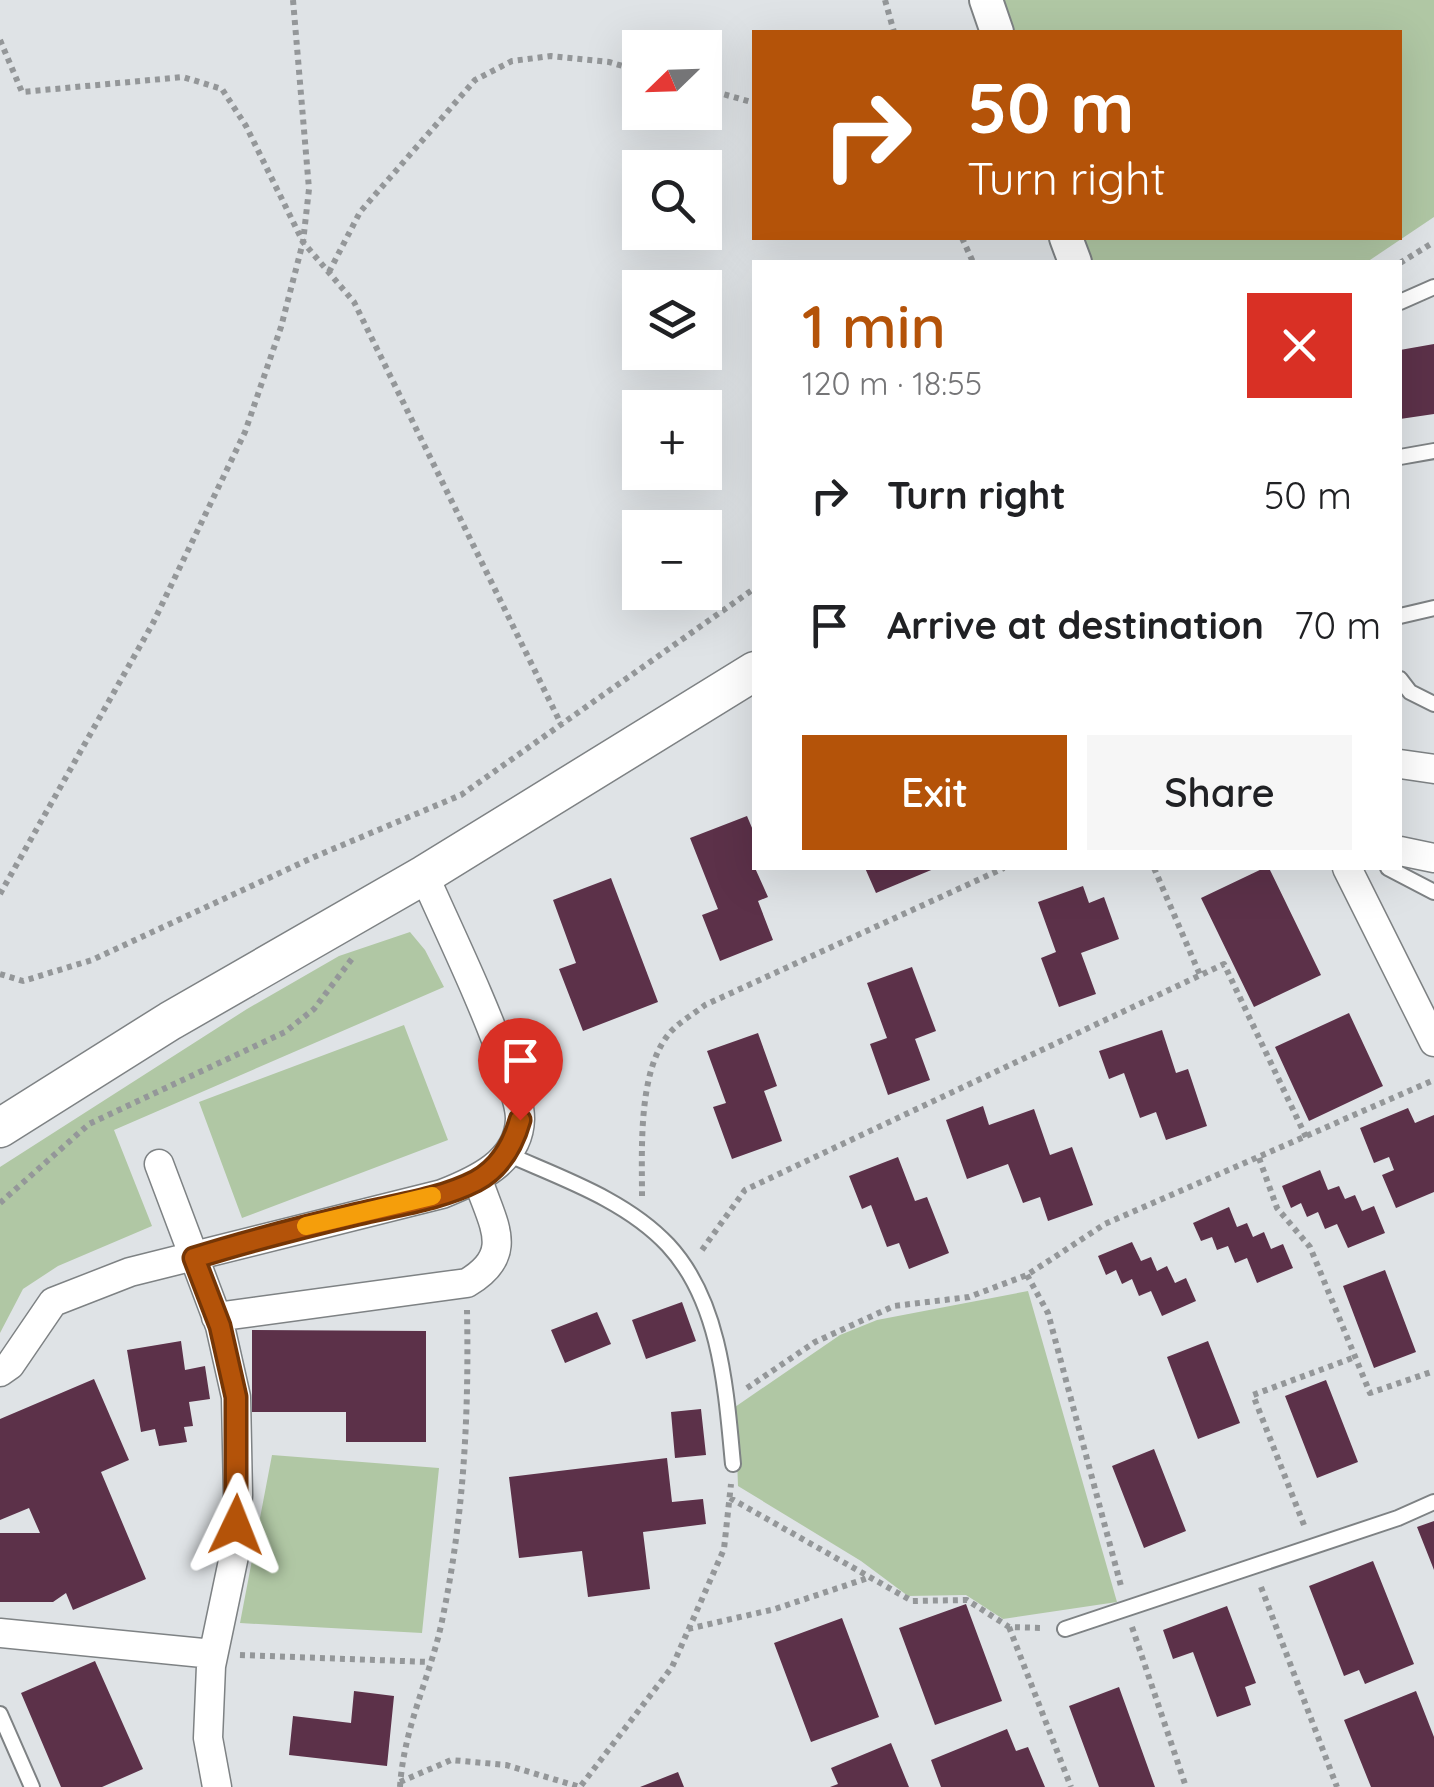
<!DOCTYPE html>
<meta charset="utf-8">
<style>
:root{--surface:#fff;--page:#f6f6f6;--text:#202124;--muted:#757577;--accent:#b45309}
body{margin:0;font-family:Quicksand,sans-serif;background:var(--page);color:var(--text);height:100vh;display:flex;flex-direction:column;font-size:38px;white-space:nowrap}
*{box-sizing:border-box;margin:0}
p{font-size:32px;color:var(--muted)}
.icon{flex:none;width:55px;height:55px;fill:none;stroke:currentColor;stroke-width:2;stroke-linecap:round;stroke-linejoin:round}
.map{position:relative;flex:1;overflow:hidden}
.side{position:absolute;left:752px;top:260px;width:650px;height:610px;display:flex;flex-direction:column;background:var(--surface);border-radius:0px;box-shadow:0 10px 40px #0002}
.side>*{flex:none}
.guide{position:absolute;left:752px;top:30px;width:650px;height:210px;border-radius:0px;box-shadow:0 10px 40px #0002;background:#b45309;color:#fff;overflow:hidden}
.needle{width:65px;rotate:247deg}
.controls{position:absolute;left:622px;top:30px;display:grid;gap:20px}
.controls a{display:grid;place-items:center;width:100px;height:100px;border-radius:0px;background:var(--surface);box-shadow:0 10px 40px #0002;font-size:50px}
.pin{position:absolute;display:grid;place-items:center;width:85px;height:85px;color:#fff;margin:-102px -42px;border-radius:50% 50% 50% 0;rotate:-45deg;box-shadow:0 0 10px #0007}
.pin .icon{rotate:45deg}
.me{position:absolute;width:110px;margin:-55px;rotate:2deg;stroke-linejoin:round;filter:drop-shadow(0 0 8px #0008)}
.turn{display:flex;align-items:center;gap:35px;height:210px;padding:0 50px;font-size:45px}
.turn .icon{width:130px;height:130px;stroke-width:2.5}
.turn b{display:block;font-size:70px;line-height:85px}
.round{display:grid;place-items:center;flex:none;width:105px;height:105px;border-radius:0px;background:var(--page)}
.head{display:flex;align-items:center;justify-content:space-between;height:170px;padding:0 50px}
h1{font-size:60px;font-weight:600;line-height:75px;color:var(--accent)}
.primary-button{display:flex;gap:20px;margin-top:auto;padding:20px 50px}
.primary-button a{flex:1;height:115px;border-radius:0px;background:var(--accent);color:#fff;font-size:40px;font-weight:600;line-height:115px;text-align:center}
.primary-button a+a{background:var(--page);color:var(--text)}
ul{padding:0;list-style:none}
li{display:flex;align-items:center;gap:30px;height:130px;padding:0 50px}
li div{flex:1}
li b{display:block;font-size:38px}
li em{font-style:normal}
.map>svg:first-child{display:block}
.green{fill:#b0c7a4}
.building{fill:#5c3149}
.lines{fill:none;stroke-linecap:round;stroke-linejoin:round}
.service-casing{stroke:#7e8284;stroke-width:18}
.minor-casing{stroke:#7e8284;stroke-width:31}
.tertiary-casing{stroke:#7e8284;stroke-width:36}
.secondary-casing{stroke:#7e8284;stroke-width:41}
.path{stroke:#949799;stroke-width:6;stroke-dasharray:5 5;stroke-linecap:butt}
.service{stroke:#fff;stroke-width:14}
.minor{stroke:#fff;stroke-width:28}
.tertiary{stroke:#fff;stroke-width:32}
.secondary{stroke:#fff;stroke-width:38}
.route-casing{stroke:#753606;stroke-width:25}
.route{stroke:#b45309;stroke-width:18}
.slow{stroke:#f59e0b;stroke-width:18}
</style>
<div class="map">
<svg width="1434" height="1787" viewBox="0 0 1434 1787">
<rect width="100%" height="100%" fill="#dfe3e6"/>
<path class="green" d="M 983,0 L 1434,0 L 1434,217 L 1367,262 L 1085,262 L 1075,238 L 1400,238 L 1400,32 L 996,32 Z
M 410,932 L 425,950 L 444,987 L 114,1130 L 152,1226 L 58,1266 L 23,1289 L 0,1333 L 0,1167 L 247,1009 L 339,956 Z
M 404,1025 L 448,1140 L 242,1218 L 199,1102 Z
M 1028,1291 L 1117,1602 L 1003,1619 L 966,1595 L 908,1596 L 861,1561 L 738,1486 L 735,1407 L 840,1335 L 877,1320 Z
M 272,1455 L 439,1468 L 422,1633 L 240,1623 Z"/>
<path class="building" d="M 1434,344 L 1434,414 L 1400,419 L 1400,350 Z
M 747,816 L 755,835 L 755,868 L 768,897 L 758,901 L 773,940 L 720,961 L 702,915 L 718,909 L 690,838 Z
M 865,868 L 936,868 L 876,893 Z
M 1264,868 L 1269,868 L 1321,975 L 1254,1007 L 1201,898 Z
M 611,878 L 658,1002 L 583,1031 L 559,969 L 576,963 L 553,900 Z
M 1083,886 L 1089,903 L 1104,897 L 1119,939 L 1081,953 L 1096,994 L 1059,1007 L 1041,958 L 1056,952 L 1038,902 Z
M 912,967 L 936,1031 L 915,1039 L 930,1080 L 888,1095 L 870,1044 L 887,1038 L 867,983 Z
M 1349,1013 L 1383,1086 L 1309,1121 L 1275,1047 Z
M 1162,1030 L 1176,1073 L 1188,1069 L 1207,1126 L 1166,1140 L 1156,1112 L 1140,1118 L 1124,1073 L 1109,1079 L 1099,1051 Z
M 758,1033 L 777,1086 L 764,1091 L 782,1141 L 732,1159 L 713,1107 L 726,1103 L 707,1051 Z
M 983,1106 L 989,1125 L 1034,1109 L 1050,1155 L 1072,1147 L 1093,1205 L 1048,1221 L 1040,1197 L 1023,1203 L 1008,1164 L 967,1179 L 946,1120 Z
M 1408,1108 L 1415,1123 L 1434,1115 L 1434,1192 L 1396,1208 L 1382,1175 L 1394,1170 L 1389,1157 L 1374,1163 L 1360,1128 Z
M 898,1157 L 915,1201 L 927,1197 L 949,1253 L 909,1269 L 899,1243 L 887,1247 L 871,1205 L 862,1209 L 849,1176 Z
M 1320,1170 L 1328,1190 L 1339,1186 L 1345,1199 L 1355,1195 L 1362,1211 L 1374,1206 L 1385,1233 L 1348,1248 L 1337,1224 L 1325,1229 L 1318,1212 L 1307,1217 L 1301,1203 L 1291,1208 L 1282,1186 Z
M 1229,1207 L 1237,1227 L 1247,1223 L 1253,1237 L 1264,1232 L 1271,1249 L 1283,1244 L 1293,1268 L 1257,1283 L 1247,1258 L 1235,1263 L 1228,1246 L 1217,1250 L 1212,1237 L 1201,1241 L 1193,1223 Z
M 1132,1242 L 1141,1261 L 1151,1257 L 1157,1271 L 1167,1266 L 1175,1283 L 1186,1278 L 1196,1301 L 1162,1316 L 1151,1291 L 1139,1296 L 1132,1279 L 1122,1284 L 1116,1270 L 1106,1275 L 1098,1256 Z
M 1385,1270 L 1416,1352 L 1374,1368 L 1343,1286 Z
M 682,1302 L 696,1341 L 646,1359 L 632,1320 Z
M 597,1312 L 611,1344 L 565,1363 L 551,1330 Z
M 252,1330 L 426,1331 L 426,1442 L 346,1442 L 346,1412 L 252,1412 Z
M 181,1341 L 185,1370 L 205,1366 L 210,1399 L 189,1402 L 193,1426 L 184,1427 L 187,1442 L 159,1446 L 155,1429 L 141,1432 L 127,1350 Z
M 1208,1341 L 1240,1423 L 1198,1439 L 1167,1357 Z
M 94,1379 L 129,1460 L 101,1472 L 146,1579 L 73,1610 L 66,1593 L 53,1602 L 0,1602 L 0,1533 L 40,1533 L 29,1508 L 0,1520 L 0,1419 Z
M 1326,1380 L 1358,1462 L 1317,1478 L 1285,1396 Z
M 701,1409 L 706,1455 L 675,1458 L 671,1412 Z
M 1154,1449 L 1186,1531 L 1144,1548 L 1112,1466 Z
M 667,1458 L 672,1502 L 703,1499 L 706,1524 L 643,1532 L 650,1589 L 588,1597 L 582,1551 L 519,1558 L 509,1477 Z
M 1434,1521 L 1434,1570 L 1417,1527 Z
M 1373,1561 L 1414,1664 L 1365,1684 L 1359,1670 L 1344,1676 L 1309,1586 Z
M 966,1604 L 1002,1701 L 935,1725 L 899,1628 Z
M 1227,1606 L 1256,1683 L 1245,1687 L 1251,1705 L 1217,1717 L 1193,1652 L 1173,1659 L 1163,1630 Z
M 842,1618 L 879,1717 L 811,1742 L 774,1643 Z
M 95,1661 L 143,1769 L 102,1787 L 61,1787 L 21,1693 Z
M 1119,1687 L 1155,1787 L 1099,1787 L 1069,1706 Z
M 354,1691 L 394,1696 L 387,1766 L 289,1755 L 293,1716 L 351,1723 Z
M 1416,1691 L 1434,1737 L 1434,1787 L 1371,1787 L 1344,1720 Z
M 1007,1729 L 1016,1751 L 1028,1747 L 1045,1787 L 941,1787 L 931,1760 Z
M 891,1743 L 909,1787 L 830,1787 L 838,1784 L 831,1768 Z
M 678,1772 L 684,1787 L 640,1787 Z"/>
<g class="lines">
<defs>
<path id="service" d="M 1400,302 L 1434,287
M 1400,457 L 1434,451
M 1400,616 L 1434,608
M 1400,679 L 1410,692 L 1434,704
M 1388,868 L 1434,892
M 507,1154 C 561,1178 626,1200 668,1245 C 721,1302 726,1391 733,1464
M 1065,1629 L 1398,1518 L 1434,1502
M 0,1714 L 32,1787"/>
<path id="minor" d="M 1400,764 L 1434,769
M 1400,851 L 1434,858
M 1347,868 L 1434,1042
M 159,1164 L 220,1326 L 236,1397 L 238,1495 L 234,1556 L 211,1666 L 208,1738 L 217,1787
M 216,1317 L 467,1283 C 516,1254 493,1225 478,1180
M 0,1372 L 10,1365 L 53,1302 L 130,1272 L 442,1194 C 475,1181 519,1162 520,1119 C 520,1101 511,1083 506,1067 C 483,1001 452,938 424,875
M 0,1633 L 213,1654"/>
<path id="tertiary" d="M 986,0 L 997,32
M 1066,238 L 1075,262"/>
<path id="secondary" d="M 0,1128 L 170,1021 L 424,875 L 755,671"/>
</defs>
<use href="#service" class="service-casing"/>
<use href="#minor" class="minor-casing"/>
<use href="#tertiary" class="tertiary-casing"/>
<use href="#secondary" class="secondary-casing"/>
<path class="path" d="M 885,0 L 894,32
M 0,40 L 22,92 L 183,77 L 222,89 L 246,126 L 303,242 L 354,302 L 561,724
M 705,89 L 755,103
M 962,238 L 973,262
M 1400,263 L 1434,242
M 329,272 L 360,212 L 475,80 L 512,61 L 551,56 L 609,62 L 640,71
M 1154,868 L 1200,975
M 0,894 L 153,623 L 245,432 L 281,327 L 303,242 L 309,189 L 293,0
M 0,974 L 23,981 L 92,960 L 314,857 L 461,795 L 755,588
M 1259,1158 L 1277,1208 L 1310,1247 L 1370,1393 L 1434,1371
M 642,1196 C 642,1149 638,1073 668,1035 C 677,1023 694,1014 705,1005 L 1004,868
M 0,1203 L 89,1124 L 285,1032 L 314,1009 L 354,956
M 702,1250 L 745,1190 L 1224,964 L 1306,1137
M 1027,1275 L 1048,1313 L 1121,1586
M 747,1388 L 815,1342 L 894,1306 L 969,1297 L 1027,1275 L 1105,1224 L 1434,1080
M 730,1498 L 912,1601 L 967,1600 L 1009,1627 L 1044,1628
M 1304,1525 L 1253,1395 L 1355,1357
M 1261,1587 L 1337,1787
M 1009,1627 L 1071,1787
M 1132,1627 L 1186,1787
M 688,1629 L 775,1609 L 868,1578
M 240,1655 L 429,1662
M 400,1782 L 451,1760 L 506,1765 L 580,1787 L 672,1667 L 724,1549 L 731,1484
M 400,1787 C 404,1724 432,1674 443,1616 C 464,1514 469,1413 467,1310"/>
<use href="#service" class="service"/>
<use href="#minor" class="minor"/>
<use href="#tertiary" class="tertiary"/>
<use href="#secondary" class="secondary"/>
</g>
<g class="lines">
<defs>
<path id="route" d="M 236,1525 L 236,1397 L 220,1326 L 194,1258 C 248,1241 303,1227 358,1214 C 397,1205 441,1199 476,1181 C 500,1168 513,1145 520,1120"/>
</defs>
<use href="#route" class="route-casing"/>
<use href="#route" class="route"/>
<path class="slow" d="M 306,1226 L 432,1196"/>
</g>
</svg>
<div class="controls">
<a><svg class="needle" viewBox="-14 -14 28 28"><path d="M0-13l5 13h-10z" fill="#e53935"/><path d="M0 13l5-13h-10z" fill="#757577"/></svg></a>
<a><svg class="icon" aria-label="search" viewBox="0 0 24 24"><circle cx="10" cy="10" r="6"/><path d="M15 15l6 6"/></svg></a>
<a><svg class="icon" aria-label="layers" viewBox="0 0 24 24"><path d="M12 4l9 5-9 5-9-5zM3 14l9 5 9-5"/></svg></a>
<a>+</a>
<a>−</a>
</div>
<div class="pin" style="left:520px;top:1120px;background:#d93025"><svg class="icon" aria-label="arrive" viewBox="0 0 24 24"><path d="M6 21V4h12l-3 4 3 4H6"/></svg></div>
<svg class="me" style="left:236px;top:1525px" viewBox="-20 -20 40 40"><path d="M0-17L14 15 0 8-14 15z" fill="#b45309" stroke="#fff" stroke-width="4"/></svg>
<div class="guide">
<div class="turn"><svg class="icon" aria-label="right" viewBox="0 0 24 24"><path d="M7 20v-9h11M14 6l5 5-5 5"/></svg><div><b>50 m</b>Turn right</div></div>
</div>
<section class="side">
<div class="head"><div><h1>1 min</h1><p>120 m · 18:55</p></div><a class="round" style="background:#d93025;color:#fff"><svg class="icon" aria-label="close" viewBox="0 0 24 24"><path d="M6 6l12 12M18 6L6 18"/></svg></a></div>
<ul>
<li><svg class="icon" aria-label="right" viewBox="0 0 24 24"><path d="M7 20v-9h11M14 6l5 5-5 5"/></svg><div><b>Turn right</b></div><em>50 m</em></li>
<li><svg class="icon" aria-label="arrive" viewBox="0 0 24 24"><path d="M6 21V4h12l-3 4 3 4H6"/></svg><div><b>Arrive at destination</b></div><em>70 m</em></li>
</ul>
<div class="primary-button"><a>Exit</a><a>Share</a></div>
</section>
</div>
